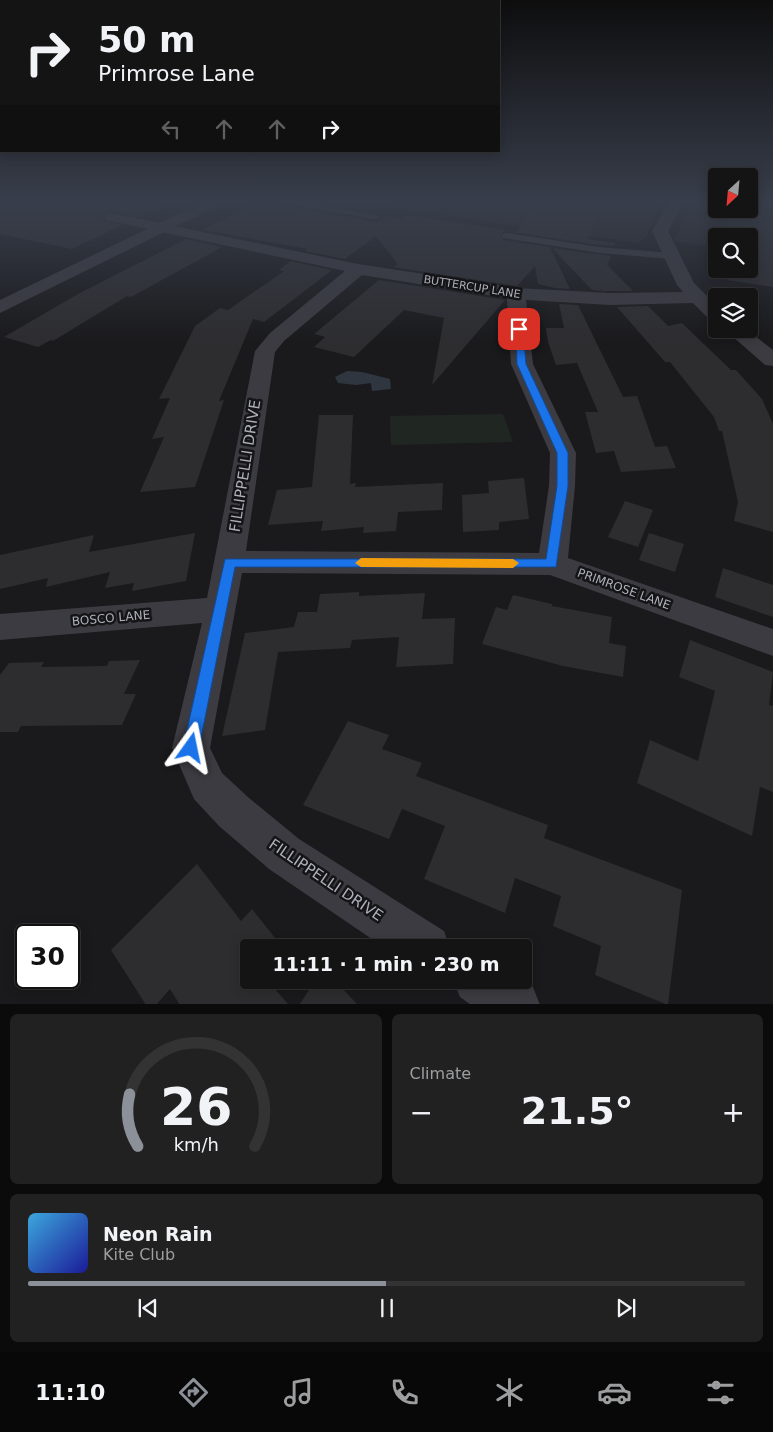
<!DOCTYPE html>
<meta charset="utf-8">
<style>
body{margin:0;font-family:"DejaVu Sans",sans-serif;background:#212122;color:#f1f3f6;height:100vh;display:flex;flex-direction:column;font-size:19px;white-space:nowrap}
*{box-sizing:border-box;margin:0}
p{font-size:16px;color:#9d9ea0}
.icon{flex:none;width:28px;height:28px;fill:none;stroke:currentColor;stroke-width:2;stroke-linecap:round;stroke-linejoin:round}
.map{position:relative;height:1004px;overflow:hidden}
.side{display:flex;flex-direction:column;gap:10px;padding:10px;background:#0b0b0c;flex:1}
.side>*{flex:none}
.hud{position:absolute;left:0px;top:0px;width:500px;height:152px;box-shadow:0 2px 12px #0003,0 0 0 1px #333334;background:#141415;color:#f1f3f6;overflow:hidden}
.needle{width:32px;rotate:206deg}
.fabs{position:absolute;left:708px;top:168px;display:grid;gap:10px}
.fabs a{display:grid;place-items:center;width:50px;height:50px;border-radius:5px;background:#141415;box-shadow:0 2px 12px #0003,0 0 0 1px #333334;font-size:25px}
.speed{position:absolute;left:15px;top:924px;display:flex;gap:10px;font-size:25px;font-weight:700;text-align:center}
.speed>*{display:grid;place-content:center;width:65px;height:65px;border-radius:50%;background:#141415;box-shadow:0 2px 12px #0003,0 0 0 1px #333334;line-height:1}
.speed .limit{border:2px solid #111;border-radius:8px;background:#fff;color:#111}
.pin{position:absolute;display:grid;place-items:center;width:42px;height:42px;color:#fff;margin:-21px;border-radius:10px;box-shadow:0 2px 8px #0006}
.me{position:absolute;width:55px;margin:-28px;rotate:12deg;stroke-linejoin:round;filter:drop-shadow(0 0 4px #0008)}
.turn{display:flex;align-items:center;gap:18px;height:105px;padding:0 15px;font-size:22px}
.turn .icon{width:65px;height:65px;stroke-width:2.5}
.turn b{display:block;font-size:35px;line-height:42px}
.lanes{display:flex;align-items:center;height:48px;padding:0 15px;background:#0003;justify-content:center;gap:25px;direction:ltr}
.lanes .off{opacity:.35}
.big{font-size:38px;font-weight:600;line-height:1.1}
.side .card{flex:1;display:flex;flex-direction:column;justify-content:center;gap:8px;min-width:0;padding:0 18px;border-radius:8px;background:#212122}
.side .dial{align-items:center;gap:0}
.dial svg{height:130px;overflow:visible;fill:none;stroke:#333334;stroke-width:7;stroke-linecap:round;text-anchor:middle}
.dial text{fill:#f1f3f6;stroke:none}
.song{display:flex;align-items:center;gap:15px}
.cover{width:60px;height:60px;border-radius:8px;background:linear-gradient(135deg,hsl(200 70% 55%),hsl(240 70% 35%))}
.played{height:5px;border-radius:2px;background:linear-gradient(90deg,#8c9099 50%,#333334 50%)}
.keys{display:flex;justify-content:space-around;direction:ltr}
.heat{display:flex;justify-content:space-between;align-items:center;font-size:28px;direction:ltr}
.side .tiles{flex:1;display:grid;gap:10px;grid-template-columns:1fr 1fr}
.card:last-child{grid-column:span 2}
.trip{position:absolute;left:240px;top:939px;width:292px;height:50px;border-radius:5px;background:#141415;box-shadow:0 2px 12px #0003,0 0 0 1px #333334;font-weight:600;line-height:50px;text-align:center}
.tabs{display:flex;height:80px;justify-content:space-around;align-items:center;background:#080808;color:#9d9ea0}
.tabs .icon{width:35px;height:35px}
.tabs .current{color:#8c9099}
.tabs b{font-size:22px;color:#f1f3f6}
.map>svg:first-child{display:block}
.built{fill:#262629}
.green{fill:#202722}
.water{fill:#303640}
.building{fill:#2d2d30}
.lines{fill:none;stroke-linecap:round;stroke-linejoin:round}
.service{fill:#3b3b41;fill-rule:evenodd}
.minor{fill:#3b3b41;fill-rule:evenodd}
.tertiary{fill:#3b3b41;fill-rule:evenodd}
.route{fill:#1a73e8;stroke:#114b97}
.slow{fill:#f59e0b}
.labels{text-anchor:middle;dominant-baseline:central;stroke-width:5;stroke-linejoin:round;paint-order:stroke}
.far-street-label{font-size:11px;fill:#adafbb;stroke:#151517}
.street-label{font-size:12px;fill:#adafbb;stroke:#151517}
.near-street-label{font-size:15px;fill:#adafbb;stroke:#151517}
</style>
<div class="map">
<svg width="773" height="1005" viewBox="0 0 773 1005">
<rect width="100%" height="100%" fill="#1a1a1c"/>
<g class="built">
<polygon points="346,201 662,201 646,237 638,243"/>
<polygon points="693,201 716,201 716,209 749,209 749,201 773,201 773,256 749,252 749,236 716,236 716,247 674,241"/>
</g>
<polygon class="green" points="503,414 513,442 391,445 390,416"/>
<polygon class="water" points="347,371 362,372 390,379 391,389 372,391 371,383 356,385 338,383 335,377"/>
<g class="building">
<polygon points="17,201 174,201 140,217 111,211 106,212 102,216 104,221 122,225 72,249 0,234 0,207"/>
<polygon points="259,201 273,201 279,205 378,222 386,216 403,219 408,215 516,232 527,217 527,212 532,211 539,201 562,201 605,206 587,239 616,243 614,246 599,245 506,231 501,233 503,240 550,247 570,289 555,288 538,284 535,266 517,286 393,267 398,264 376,236 345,259 305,251 308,249 203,230"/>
<polygon points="749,201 773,201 773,287 727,280 729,269 749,269 749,236 722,236 732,209 749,209"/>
<polygon points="186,239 222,247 131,297 127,296 53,341 51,340 38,347 4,337 78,294"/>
<polygon points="552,248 611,256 607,265 633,291 602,291 600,288 601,291 592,290"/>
<polygon points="291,261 332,270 264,322 253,319 219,401 224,400 195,487 140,492 164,437 152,439 170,398 159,399 195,326 220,308 228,310 284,271 279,270"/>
<polygon points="379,280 505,300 432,385 444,318 404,310 354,357 314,347 325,337 314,334"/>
<polygon points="559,304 578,305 623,397 637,396 655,447 667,446 676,468 621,472 614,451 596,453 585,412 598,412 577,363 556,365 548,342 546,328 564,328"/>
<polygon points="648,306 668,326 682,323 731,370 736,370 762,399 773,424 773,532 734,521 738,502 722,431 719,431 714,417 670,362 665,362 617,307"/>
<polygon points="319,415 353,415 350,484 356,483 355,487 443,483 442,510 398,512 396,531 363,533 364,527 321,531 323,521 268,525 277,490 312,487"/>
<polygon points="524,478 529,519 499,522 499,530 463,532 462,495 489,493 488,481"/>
<polygon points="625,501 653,510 638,547 608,537"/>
<polygon points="195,533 186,581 132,591 134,583 105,588 110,572 46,587 48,578 0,589 0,555 94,535 89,552"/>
<polygon points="649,533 684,544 675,572 639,560"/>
<polygon points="723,568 773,585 773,617 715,597"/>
<polygon points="359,592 359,596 425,593 422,619 455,618 453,664 396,667 399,637 352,640 350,648 278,652 265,730 222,736 245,633 294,627 298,612 317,612 320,594"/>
<polygon points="513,595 552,604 552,606 612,617 609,643 626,646 623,677 563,666 482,644 496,607 507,610"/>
<polygon points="690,640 773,672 769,705 773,706 773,792 760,787 752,836 637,783 650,740 698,761 715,691 679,677"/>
<polygon points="140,660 124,694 136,694 122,725 21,726 18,732 0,732 0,675 9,663 44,662 41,667 107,666 109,661"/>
<polygon points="348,721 389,735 382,749 422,763 416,776 548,825 544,838 682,890 668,1005 595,975 601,946 553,926 561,896 515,878 505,913 424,879 445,826 402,809 389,839 303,805"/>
<polygon points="197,864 241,921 252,909 279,943 275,948 249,948 249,980 267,980 289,1005 180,1005 170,989 156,1005 146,1005 111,950"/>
<polygon points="316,980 334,980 358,1005 299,1005"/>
</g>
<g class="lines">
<g class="service">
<polygon points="275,201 293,201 375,215 379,217 375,219 279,203"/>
<polygon points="506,233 599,247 672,253 677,256 672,259 599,253 503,238 503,234"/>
</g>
<g class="minor">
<path d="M670 201H684L668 231 694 283 716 305V321L709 319 693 303 610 305 526 300 533 364 576 453 575 486 568 558 773 629V656L550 575 242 573 210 748 222 773 249 798 299 839 444 931 450 948H385L269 869 219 826 194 799 172 748 202 623 0 640V614L207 598 255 351 270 333 345 271 111 221 106 220 104 217 106 214 111 213 358 264 516 288 610 293 683 292 677 285 652 231ZM362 275 507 298 511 364 550 453 549 486 539 553 246 551 275 352 284 341Z"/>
<polygon points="724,329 746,329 773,350 773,366 765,365"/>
<polygon points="453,980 521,980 533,987 540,1005 471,1005 460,997"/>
</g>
<polygon class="tertiary" points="205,201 223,201 221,204 0,313 0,300"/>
</g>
<linearGradient id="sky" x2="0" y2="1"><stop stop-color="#0e0e0f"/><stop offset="0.59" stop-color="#383e4b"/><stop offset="1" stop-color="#383e4b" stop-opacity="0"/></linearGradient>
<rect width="773" height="342" fill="url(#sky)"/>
<polygon class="route" points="516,327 523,329 526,364 568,453 568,486 556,567 235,567 199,748 197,753 191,755 186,753 183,748 225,559 546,559 557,486 557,453 517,364"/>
<polygon class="slow" points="361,558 513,559 519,563 513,568 361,567 355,563"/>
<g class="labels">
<g class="far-street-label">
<text transform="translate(472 287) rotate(9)">BUTTERCUP LANE</text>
</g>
<g class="street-label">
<text transform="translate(624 589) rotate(20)">PRIMROSE LANE</text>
<text transform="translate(111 618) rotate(-5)">BOSCO LANE</text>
</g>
<g class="near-street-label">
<text transform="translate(245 466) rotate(-81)">FILLIPPELLI DRIVE</text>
<text transform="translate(326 880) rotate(34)">FILLIPPELLI DRIVE</text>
</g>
</g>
</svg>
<div class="fabs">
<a><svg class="needle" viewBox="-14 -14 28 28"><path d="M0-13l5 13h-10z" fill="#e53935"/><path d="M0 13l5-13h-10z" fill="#9d9ea0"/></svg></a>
<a><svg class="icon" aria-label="search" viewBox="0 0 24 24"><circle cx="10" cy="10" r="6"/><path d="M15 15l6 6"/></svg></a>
<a><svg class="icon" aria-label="layers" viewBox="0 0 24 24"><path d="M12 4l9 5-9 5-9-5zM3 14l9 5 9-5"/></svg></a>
</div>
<div class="speed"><div class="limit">30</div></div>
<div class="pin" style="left:519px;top:329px;background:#d93025"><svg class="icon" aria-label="arrive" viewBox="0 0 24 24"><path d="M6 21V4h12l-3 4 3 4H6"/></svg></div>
<svg class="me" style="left:191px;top:748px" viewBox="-20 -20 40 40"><path d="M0-17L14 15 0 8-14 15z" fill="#1a73e8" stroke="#fff" stroke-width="4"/></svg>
<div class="trip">11:11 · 1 min · 230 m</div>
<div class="hud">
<div class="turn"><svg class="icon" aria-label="right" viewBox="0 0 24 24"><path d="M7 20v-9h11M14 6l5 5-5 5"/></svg><div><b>50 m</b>Primrose Lane</div></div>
<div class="lanes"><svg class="icon off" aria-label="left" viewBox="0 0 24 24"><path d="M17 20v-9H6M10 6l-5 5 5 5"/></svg><svg class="icon off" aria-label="ahead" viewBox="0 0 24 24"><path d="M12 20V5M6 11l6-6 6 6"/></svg><svg class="icon off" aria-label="ahead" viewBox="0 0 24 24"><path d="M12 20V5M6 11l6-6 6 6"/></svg><svg class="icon" aria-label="right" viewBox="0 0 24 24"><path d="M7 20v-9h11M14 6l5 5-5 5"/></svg></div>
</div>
</div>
<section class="side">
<div class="tiles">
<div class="card dial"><svg viewBox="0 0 100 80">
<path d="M14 69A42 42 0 1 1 86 69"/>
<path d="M14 69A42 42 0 0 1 9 37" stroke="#8c9099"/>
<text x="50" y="56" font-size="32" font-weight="700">26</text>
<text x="50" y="72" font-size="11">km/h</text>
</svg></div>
<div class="card"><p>Climate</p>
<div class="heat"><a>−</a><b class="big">21.5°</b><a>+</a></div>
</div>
<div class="card">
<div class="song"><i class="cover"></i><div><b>Neon Rain</b><p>Kite Club</p></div></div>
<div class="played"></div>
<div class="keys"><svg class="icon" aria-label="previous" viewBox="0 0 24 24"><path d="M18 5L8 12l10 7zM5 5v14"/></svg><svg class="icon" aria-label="pause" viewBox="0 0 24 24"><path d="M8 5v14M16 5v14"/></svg><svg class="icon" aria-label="next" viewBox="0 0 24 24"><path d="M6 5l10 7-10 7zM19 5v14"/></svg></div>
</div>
</div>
</section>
<nav class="tabs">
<b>11:10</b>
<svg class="icon current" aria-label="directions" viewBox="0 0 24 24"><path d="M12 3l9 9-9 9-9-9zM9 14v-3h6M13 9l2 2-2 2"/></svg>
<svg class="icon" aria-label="music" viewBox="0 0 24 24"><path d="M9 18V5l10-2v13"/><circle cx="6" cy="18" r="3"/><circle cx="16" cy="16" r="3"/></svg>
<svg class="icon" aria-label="phone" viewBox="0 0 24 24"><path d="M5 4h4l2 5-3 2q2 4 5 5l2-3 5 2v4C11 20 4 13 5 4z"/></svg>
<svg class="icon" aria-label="climate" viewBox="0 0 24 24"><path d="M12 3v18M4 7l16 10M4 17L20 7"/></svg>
<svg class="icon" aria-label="car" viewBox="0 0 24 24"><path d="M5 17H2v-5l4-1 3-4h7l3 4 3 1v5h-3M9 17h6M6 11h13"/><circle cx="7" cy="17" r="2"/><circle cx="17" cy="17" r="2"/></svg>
<svg class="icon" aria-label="filters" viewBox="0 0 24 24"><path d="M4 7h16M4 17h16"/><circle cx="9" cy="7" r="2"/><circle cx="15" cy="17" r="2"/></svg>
</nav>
